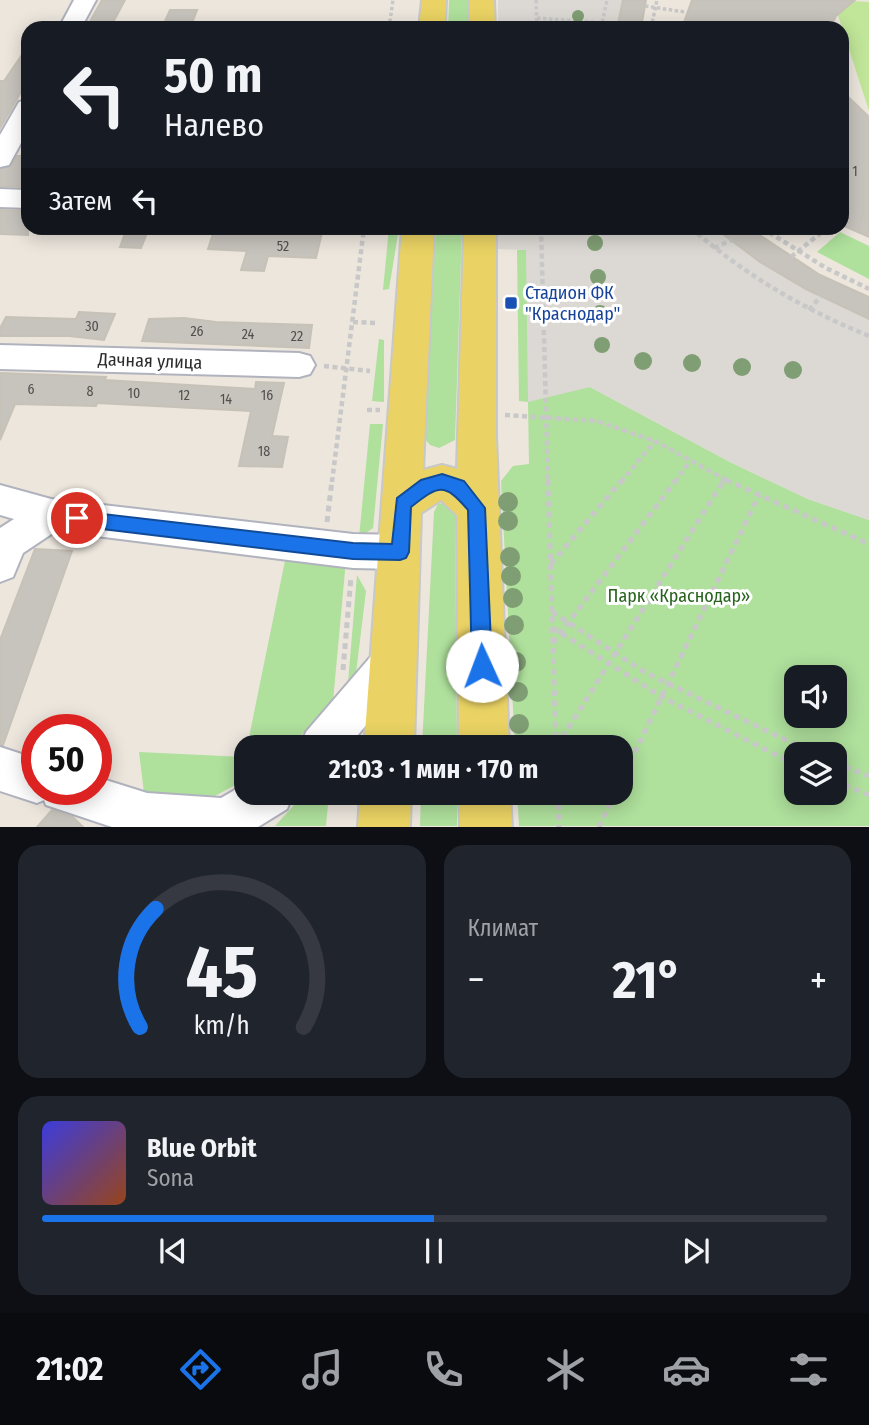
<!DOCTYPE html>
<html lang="ru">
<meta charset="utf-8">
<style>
body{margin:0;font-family:"Fira Sans Condensed",sans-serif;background:#20242c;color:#f1f3f6;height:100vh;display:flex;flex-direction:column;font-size:26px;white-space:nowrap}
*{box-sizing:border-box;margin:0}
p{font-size:23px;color:#9ea1a6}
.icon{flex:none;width:38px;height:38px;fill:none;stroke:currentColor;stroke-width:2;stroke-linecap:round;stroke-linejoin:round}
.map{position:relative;height:827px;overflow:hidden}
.sheet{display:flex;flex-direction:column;gap:18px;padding:18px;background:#0d0f14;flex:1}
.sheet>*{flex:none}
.top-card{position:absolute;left:21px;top:21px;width:828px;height:214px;border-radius:21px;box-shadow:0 4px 18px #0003;background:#171b24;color:#f1f3f6;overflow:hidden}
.controls{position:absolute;left:784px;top:665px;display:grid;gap:14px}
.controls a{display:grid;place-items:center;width:63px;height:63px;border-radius:14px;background:#171b24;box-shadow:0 4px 18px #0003;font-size:35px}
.speed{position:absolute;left:21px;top:714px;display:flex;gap:14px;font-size:35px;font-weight:700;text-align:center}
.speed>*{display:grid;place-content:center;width:91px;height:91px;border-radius:50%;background:#171b24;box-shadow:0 4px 18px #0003;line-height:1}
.speed .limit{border:10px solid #d22;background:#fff;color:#111}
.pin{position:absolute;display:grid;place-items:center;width:60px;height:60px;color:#fff;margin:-30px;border:4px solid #fff;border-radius:50%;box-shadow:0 2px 7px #0007}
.me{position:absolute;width:77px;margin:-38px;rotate:358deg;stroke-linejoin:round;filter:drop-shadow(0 0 5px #0008)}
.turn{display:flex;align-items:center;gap:24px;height:147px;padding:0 28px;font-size:32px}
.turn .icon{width:91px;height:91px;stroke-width:2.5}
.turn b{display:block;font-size:49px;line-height:60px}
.then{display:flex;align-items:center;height:66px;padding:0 28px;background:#0003;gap:14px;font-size:26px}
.big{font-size:52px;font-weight:700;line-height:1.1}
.sheet .widget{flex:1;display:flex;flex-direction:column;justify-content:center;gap:10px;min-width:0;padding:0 24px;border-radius:21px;background:#20242c}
.sheet .dial{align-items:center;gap:0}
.dial svg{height:182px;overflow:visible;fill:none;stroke:#363941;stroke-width:7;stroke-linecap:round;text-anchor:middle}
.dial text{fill:#f1f3f6;stroke:none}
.song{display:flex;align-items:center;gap:21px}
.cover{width:84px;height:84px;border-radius:10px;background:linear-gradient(135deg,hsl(240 70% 55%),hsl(20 70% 35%))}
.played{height:7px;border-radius:4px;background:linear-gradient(90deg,#1a73e8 50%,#363941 50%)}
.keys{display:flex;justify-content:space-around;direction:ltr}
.heat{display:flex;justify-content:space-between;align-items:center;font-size:38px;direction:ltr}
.sheet .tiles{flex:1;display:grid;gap:18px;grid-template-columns:1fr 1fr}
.widget:last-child{grid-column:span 2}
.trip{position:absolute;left:234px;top:735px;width:399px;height:70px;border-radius:21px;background:#171b24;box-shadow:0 4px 18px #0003;font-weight:700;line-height:70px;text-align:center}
.dock{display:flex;height:112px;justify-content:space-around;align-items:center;background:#090b0e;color:#9ea1a6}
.dock .icon{width:49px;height:49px}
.dock .on{color:#1a73e8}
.dock b{font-size:32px;color:#f1f3f6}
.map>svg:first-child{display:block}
.green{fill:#afe09c;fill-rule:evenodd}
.pitch{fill:#c1e699}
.plaza{fill:#dcd9d4}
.building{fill:#c7c3bd;stroke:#c7c2b7;stroke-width:2}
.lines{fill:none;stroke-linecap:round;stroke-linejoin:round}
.minor-casing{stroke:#b0b3bd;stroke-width:4}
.major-casing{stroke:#c8c8c8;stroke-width:4}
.path-far2{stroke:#c8c8c8;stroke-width:3.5;stroke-dasharray:3.5 2.5;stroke-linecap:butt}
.path-far1{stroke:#c8c8c8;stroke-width:4.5;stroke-dasharray:5 3.5;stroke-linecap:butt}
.path{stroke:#c8c8c8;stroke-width:5;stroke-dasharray:6 4.5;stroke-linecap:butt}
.minor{fill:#fff;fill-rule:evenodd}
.major{fill:#ead364;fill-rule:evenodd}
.tree{fill:#809e74}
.route{fill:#1a73e8;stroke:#114b97;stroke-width:2}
.transit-dot{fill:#1a4fb4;stroke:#fff;stroke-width:2.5}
.labels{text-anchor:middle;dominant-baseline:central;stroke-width:6;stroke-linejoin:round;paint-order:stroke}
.number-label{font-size:14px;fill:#51504f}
.transit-label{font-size:18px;fill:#164399;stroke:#fff;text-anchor:start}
.street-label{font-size:18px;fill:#2a2a2a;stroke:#fff}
.park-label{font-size:18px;fill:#28641e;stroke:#fff}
</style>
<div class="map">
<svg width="869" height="827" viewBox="0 0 869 827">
<rect width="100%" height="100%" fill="#ece6dd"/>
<g class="green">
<polygon points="449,0 469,0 468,28 448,28"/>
<polygon points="389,228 399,228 389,289 383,290"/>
<polygon points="436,228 462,228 455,440 439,448 430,445 423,437"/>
<polygon points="840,232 869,246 869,279 817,252"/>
<path d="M517 250H526L590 387 730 462 808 499 869 520V826H519L517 793H621V747H515L501 481 513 466 529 464 528 402 519 401ZM796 677H835V716H796ZM796 754H835V793H796Z"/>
<polygon points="379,339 384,340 384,402 372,401"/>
<polygon points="370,424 383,424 373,528 359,538"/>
<polygon points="448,502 455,509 457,747 422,747 434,512 438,504"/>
<polygon points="286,556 346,560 333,701 290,747 247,747"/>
<polygon points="357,575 366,591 356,673 348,683"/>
<polygon points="247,748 247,779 207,800 144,793 139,752 244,757"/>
<polygon points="305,793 329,793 326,826 275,826"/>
<polygon points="421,793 457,793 457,826 420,826"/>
</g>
<polygon class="pitch" points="833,0 869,2 869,111"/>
<g class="plaza">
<polygon points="498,0 623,0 617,28 498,28"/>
<polygon points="498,228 715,228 760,262 869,319 869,520 808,499 730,462 590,387 528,402 526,250 498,249"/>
</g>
<g class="building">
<polygon points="102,0 125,0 110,28 87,27"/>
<polygon points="623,0 646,0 641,28 617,28"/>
<polygon points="692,0 855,0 836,16 830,28 682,28"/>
<polygon points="170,10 197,10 190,28 162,28"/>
<polygon points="28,46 28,80 0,128 0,81 4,81"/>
<polygon points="842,91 869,117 869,237 842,225"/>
<polygon points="17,156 28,156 28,187 0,186 0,169 11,166"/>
<polygon points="0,210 28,211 28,235 0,234"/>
<polygon points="127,228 149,228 141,248 120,247"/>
<polygon points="215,228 323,228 316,258 268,256 264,271 241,270 247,251 208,249"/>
<polygon points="715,228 749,228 820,275 869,297 869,319 806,289 760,262"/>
<polygon points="79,312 115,314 104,340 69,336 0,336 0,328 6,317 76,319"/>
<polygon points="184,318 216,322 312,325 309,348 142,341 149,319"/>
<polygon points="0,373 106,377 105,380 255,389 256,382 284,383 272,436 288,437 282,467 239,466 251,411 97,403 96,406 15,404 0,440"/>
<polygon points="35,549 72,551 3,745 0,745 0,640"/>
<polygon points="52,810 73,817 83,827 37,827"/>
</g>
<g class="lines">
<g class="minor-casing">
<g id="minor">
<polygon points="74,0 96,0 81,28 59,28"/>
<polygon points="28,100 28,130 9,165 0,167 0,135 19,102"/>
<polygon points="0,189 28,190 28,208 0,207"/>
<polygon points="0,345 299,353 310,356 315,365 310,374 299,377 0,369"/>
<polygon points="0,485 51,499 353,534 400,535 413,540 419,552 413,564 400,569 353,568 56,531 23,553 13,577 0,582 0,528 14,519 0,515"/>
<polygon points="393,641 407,647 413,661 407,675 348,747 300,747 306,732 379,647"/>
<polygon points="0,747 37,759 37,789 96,789 96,777 147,793 221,798 247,783 247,793 293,793 287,809 258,827 112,827 46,805 44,800 37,803 0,791"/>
</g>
</g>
<g class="major-casing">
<g id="major">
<polygon points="422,0 446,0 445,28 419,28"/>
<polygon points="470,0 494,0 495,28 469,28"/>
<polygon points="402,228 434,228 423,470 442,465 457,469 464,228 496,228 496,436 509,747 459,747 457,515 441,500 421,513 414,747 364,747"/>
<polygon points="360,793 411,793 410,827 358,827"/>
<polygon points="459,793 510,793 512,827 460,827"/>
</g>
</g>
<g class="path-far2">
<polyline points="536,0 537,28"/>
<polyline points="645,6 685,12"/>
<polyline points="537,18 617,24"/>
<polyline points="389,28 393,0"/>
<polyline points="601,28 607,0"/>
<polyline points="651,28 657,0"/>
</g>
<g class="path-far1">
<polyline points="541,228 548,482"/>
<path d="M691 228C745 275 803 309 869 336"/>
<polyline points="762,228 826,268 869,289"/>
<polyline points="714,248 732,240"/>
<polyline points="791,257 827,228"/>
<polyline points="809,310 821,296"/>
<polyline points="353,322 376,323"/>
<polyline points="324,366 370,371"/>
<polyline points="367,410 380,410"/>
<polyline points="505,415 597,421 655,441 730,482"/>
<polyline points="332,482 364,228"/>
<polyline points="621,482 655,441"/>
<polyline points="675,482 690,461"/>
<polyline points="722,482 724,479"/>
</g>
<g class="path">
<polyline points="548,480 556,747"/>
<polyline points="726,480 869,544"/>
<polyline points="327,522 332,480"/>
<polyline points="551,564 622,480"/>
<polyline points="552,612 646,673 815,754"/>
<polyline points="553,628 662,697 796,765"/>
<polyline points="553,643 676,480"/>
<polyline points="343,670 351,577"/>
<polyline points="557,746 724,480"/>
<polyline points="835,763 869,776"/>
<polyline points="621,781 759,495"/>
<polyline points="835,781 869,795"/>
<polyline points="558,793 559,827"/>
<polyline points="599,827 615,793"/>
</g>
<use href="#minor" class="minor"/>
<use href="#major" class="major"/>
</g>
<g class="tree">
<circle cx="578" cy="16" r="6"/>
<circle cx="595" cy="243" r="8"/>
<circle cx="598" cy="277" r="8"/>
<circle cx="600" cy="313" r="8"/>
<circle cx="602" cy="345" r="8"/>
<circle cx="643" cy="361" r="9"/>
<circle cx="692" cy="363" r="9"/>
<circle cx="742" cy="367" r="9"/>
<circle cx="793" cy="370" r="9"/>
<circle cx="508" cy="502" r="10"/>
<circle cx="508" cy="521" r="10"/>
<circle cx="510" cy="557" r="10"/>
<circle cx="511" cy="576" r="10"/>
<circle cx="513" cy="598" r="10"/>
<circle cx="514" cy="625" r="10"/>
<circle cx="516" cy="662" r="10"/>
<circle cx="518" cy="692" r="10"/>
<circle cx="519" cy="724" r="10"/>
</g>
<path class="route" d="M442 474 464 481 485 508 492 666 489 673 482 676 475 673 472 666 468 510C444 482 439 485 411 507L409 552 406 558 400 560 353 559 77 526 68 518 77 511 353 543 392 544 397 498 421 480Z"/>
<rect class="transit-dot" x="504" y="296" width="14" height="14" rx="3.5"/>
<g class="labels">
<g class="number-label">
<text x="855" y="171">1</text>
<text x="283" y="246">52</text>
<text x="92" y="326">30</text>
<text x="197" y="331">26</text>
<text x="248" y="334">24</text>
<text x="297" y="336">22</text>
<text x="31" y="389">6</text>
<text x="90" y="391">8</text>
<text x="134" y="393">10</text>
<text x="184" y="395">12</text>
<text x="267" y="395">16</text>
<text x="226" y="399">14</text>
<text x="264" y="451">18</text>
</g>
<g class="transit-label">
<text x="525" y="293">Стадион ФК<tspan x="525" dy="21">"Краснодар"</tspan></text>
</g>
<g class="street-label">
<text transform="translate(150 361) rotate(2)">Дачная улица</text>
</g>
<g class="park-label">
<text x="679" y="596">Парк «Краснодар»</text>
</g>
</g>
</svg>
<div class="controls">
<a><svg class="icon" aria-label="sound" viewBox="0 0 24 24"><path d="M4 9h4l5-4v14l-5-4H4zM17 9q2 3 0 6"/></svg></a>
<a><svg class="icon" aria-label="layers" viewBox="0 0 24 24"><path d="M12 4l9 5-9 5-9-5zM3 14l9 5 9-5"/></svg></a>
</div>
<div class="speed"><div class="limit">50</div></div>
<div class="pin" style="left:77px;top:518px;background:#d93025"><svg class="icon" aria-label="arrive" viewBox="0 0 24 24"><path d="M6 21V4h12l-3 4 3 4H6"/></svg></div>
<svg class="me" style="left:482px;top:666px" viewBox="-20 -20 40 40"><circle r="19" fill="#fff"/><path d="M0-13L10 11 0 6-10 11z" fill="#1a73e8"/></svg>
<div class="trip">21:03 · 1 мин · 170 m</div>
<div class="top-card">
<div class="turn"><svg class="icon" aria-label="left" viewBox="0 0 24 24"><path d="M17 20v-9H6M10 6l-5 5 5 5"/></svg><div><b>50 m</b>Налево</div></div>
<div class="then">Затем<svg class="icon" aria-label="left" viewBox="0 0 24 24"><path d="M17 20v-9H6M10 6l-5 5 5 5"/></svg></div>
</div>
</div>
<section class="sheet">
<div class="tiles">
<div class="widget dial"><svg viewBox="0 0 100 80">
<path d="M14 69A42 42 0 1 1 86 69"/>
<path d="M14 69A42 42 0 0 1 21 17" stroke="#1a73e8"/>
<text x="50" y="56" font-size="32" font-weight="700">45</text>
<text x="50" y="72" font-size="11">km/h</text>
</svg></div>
<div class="widget"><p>Климат</p>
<div class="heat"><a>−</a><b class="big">21°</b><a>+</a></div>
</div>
<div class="widget">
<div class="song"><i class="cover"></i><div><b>Blue Orbit</b><p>Sona</p></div></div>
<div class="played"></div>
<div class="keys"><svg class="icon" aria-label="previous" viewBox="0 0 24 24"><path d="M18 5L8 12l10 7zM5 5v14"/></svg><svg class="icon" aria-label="pause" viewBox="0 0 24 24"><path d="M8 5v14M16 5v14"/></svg><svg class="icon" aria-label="next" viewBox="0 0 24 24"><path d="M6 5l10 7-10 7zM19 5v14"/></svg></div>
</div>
</div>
</section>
<nav class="dock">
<b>21:02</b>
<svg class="icon on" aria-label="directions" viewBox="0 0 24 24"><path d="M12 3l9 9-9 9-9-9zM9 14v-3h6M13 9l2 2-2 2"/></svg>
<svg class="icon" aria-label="music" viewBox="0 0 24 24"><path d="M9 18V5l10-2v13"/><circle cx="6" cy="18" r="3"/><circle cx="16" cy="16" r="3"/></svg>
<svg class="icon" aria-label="phone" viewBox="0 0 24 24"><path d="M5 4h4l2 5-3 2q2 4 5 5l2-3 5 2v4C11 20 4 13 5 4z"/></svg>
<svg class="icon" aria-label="climate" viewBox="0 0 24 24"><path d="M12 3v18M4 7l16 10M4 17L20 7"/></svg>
<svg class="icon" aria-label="car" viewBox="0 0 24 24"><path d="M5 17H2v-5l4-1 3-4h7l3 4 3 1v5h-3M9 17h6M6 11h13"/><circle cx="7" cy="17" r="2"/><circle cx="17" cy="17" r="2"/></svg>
<svg class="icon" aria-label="filters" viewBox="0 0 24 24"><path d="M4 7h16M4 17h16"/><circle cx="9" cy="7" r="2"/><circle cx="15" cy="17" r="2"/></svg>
</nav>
